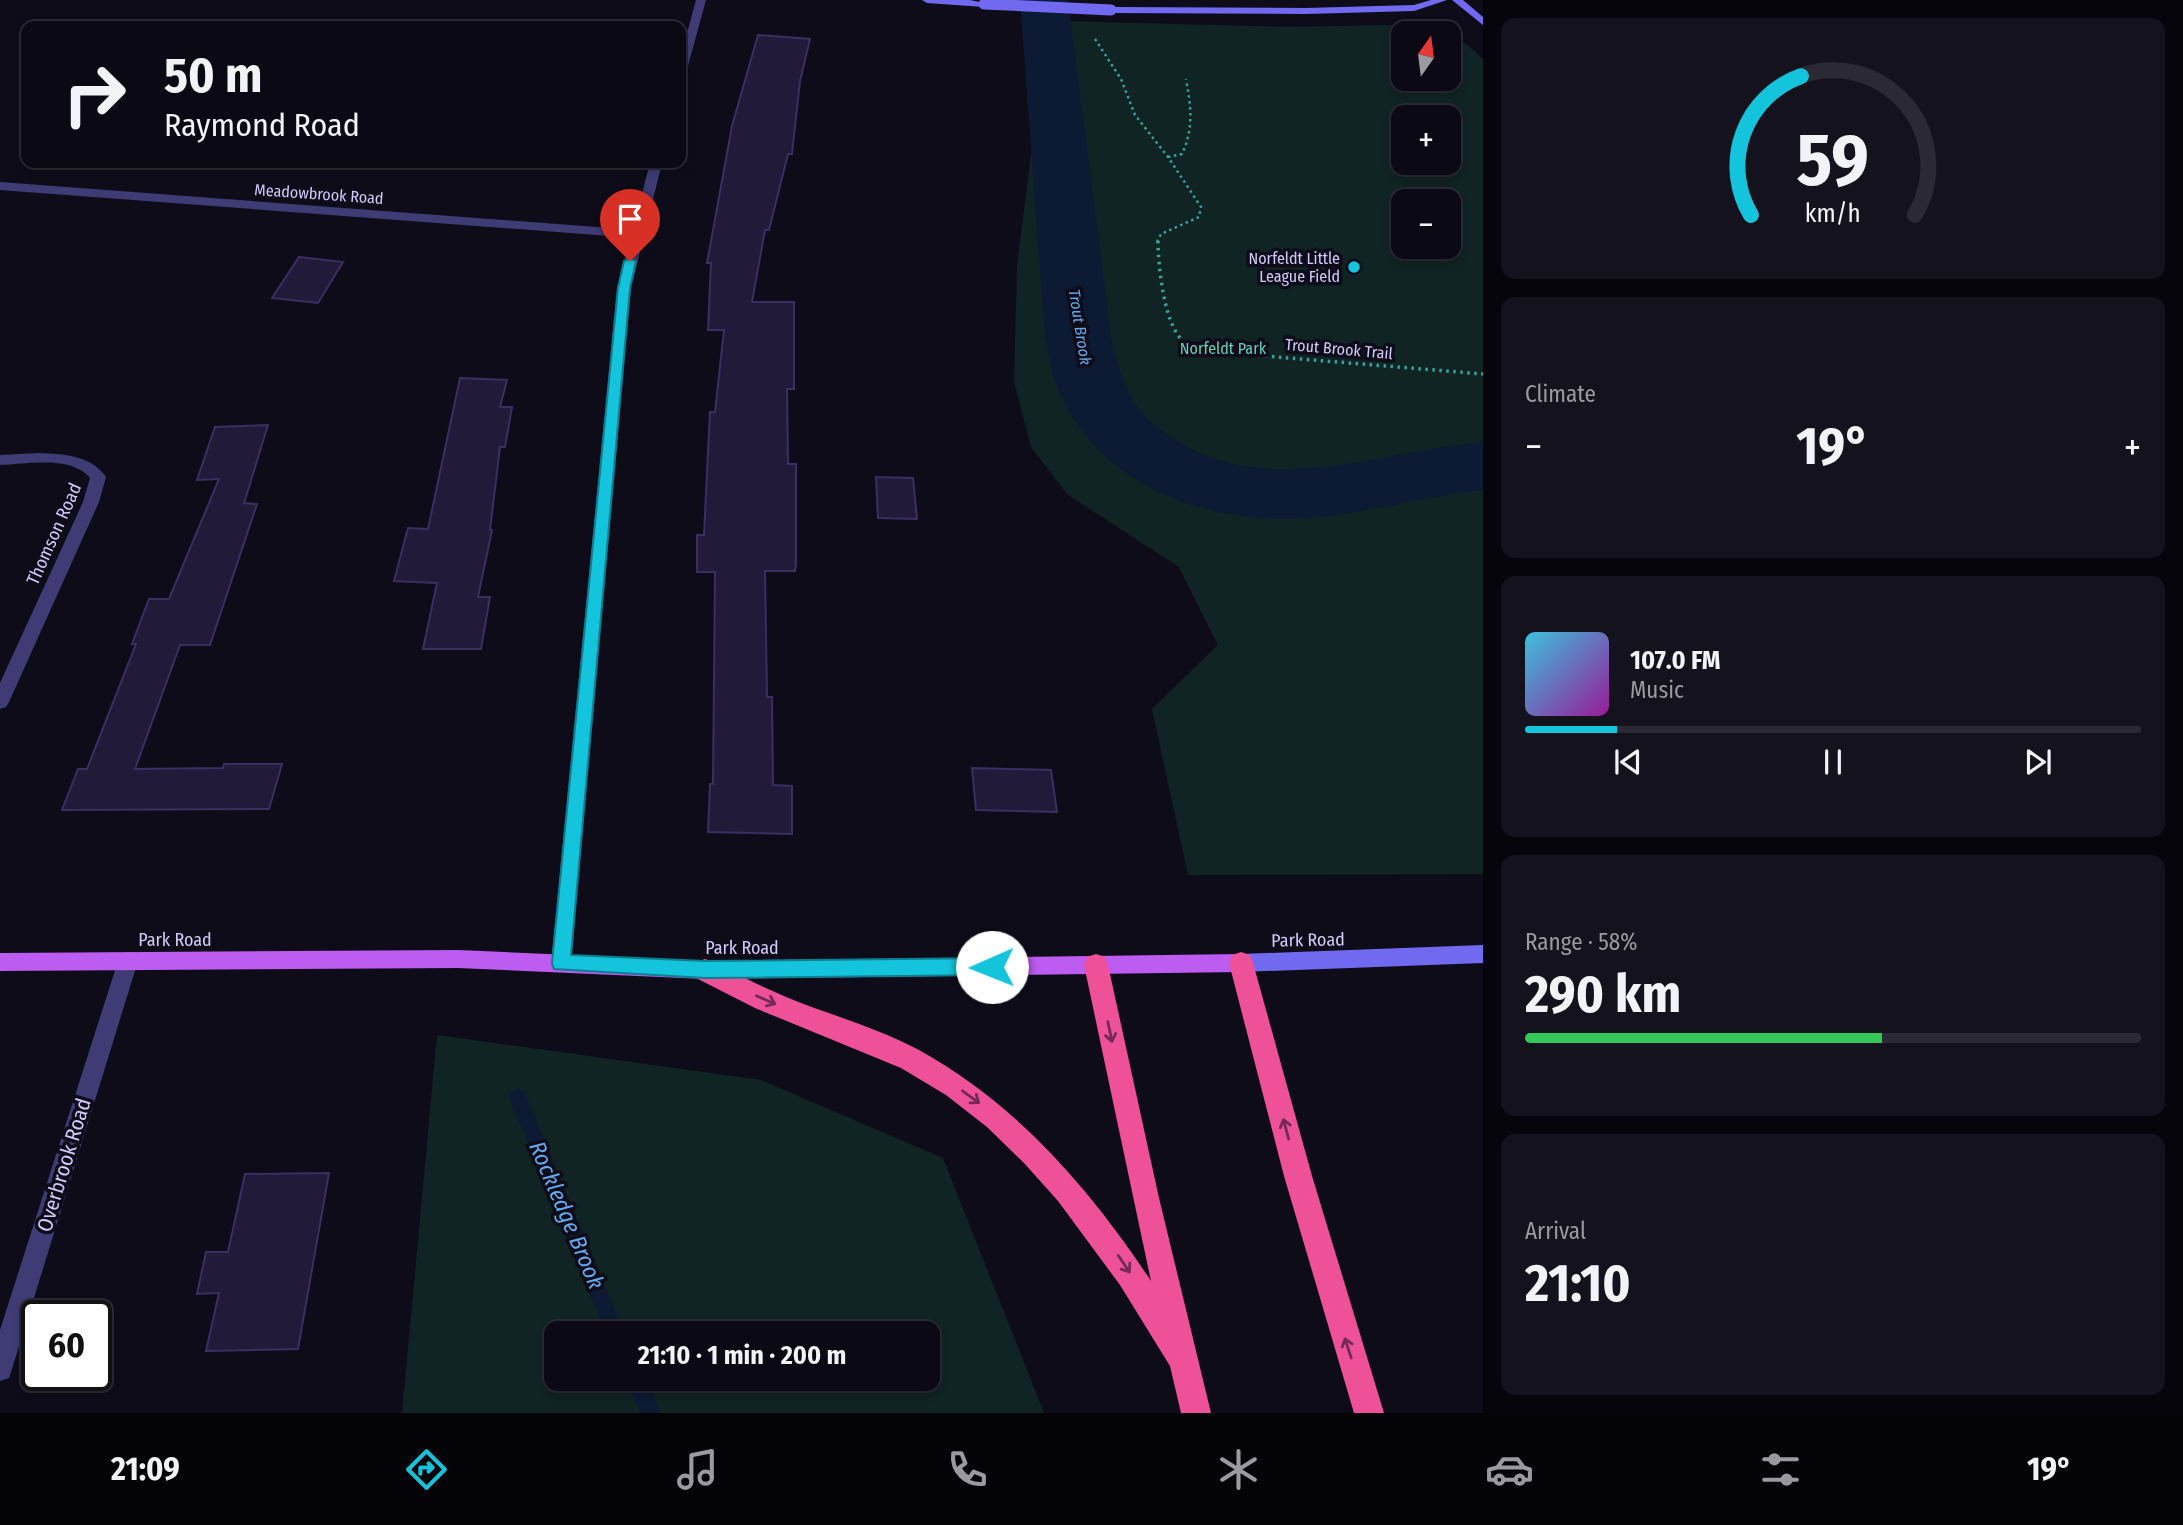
<!DOCTYPE html>
<meta charset="utf-8">
<style>
body{margin:0;font-family:"Fira Sans Condensed",sans-serif;background:#14121d;color:#f1f3f6;height:100vh;display:flex;flex-direction:column;font-size:26px;white-space:nowrap}
*{box-sizing:border-box;margin:0}
p{font-size:23px;color:#9a9aa0}
.icon{flex:none;width:38px;height:38px;fill:none;stroke:currentColor;stroke-width:2;stroke-linecap:round;stroke-linejoin:round}
.map{position:relative;flex:1;overflow:hidden}
.side{display:flex;flex-direction:column;gap:18px;padding:18px;background:#06050b;width:700px}
.side>*{flex:none}
.banner{position:absolute;left:21px;top:21px;width:665px;height:147px;border-radius:14px;box-shadow:0 4px 10px #0003,0 0 0 2px #2b2a34;background:#0b0914;color:#f1f3f6;overflow:hidden}
.needle{width:46px;rotate:14deg}
.buttons{position:absolute;left:1391px;top:21px;display:grid;gap:14px}
.buttons a{display:grid;place-items:center;width:70px;height:70px;border-radius:14px;background:#0b0914;box-shadow:0 4px 10px #0003,0 0 0 2px #2b2a34;font-size:35px}
.speed{position:absolute;left:21px;top:1300px;display:flex;gap:14px;font-size:35px;font-weight:700;text-align:center}
.speed>*{display:grid;place-content:center;width:91px;height:91px;border-radius:50%;background:#0b0914;box-shadow:0 4px 10px #0003,0 0 0 2px #2b2a34;line-height:1}
.speed .limit{border:4px solid #111;border-radius:10px;background:#fff;color:#111}
.pin{position:absolute;display:grid;place-items:center;width:60px;height:60px;color:#fff;margin:-72px -30px;border-radius:50% 50% 50% 0;rotate:-45deg;box-shadow:0 0 7px #0007}
.pin .icon{rotate:45deg}
.me{position:absolute;width:77px;margin:-38px;rotate:269deg;stroke-linejoin:round;filter:drop-shadow(0 0 5px #0008)}
.turn{display:flex;align-items:center;gap:24px;height:147px;padding:0 28px;font-size:32px}
.turn .icon{width:91px;height:91px;stroke-width:2.5}
.turn b{display:block;font-size:49px;line-height:60px}
.big{font-size:52px;font-weight:700;line-height:1.1}
.side .tile{flex:1;display:flex;flex-direction:column;justify-content:center;gap:10px;min-width:0;padding:0 24px;border-radius:14px;background:#14121d}
.side .dial{align-items:center;gap:0}
.dial svg{height:182px;overflow:visible;fill:none;stroke:#2b2a34;stroke-width:7;stroke-linecap:round;text-anchor:middle}
.dial text{fill:#f1f3f6;stroke:none}
.song{display:flex;align-items:center;gap:21px}
.cover{width:84px;height:84px;border-radius:10px;background:linear-gradient(135deg,hsl(190 70% 55%),hsl(300 70% 35%))}
.played{height:7px;border-radius:4px;background:linear-gradient(90deg,#14c4dc 15%,#2b2a34 15%)}
.keys{display:flex;justify-content:space-around;direction:ltr}
.heat{display:flex;justify-content:space-between;align-items:center;font-size:38px;direction:ltr}
.charge{height:10px;border-radius:5px;background:linear-gradient(90deg,#34c759 58%,#2b2a34 0)}
.trip{position:absolute;left:544px;top:1321px;width:396px;height:70px;border-radius:14px;background:#0b0914;box-shadow:0 4px 10px #0003,0 0 0 2px #2b2a34;font-weight:700;line-height:70px;text-align:center}
.menu{display:flex;height:112px;justify-content:space-around;align-items:center;background:#040408;color:#9a9aa0}
.menu .icon{width:49px;height:49px}
.menu .on{color:#14c4dc}
.menu b{font-size:32px;color:#f1f3f6}
main{display:flex;flex:1;min-height:0}
.map>svg:first-child{display:block}
.green{fill:#102423;fill-rule:evenodd}
.lines{fill:none;stroke-linecap:round;stroke-linejoin:round}
.stream{fill:#0c1a34;fill-rule:evenodd}
.river{fill:#0c1a34;fill-rule:evenodd}
.building{fill:#211a39;stroke:#3a2e63;stroke-width:2}
.path-far1{stroke:#37a29e;stroke-width:2.5;stroke-dasharray:2.5 3.5;stroke-linecap:butt}
.path{stroke:#37a29e;stroke-width:3.5;stroke-dasharray:2.5 4.5;stroke-linecap:butt}
.minor{fill:#3f3c75;fill-rule:evenodd}
.tertiary{fill:#3f3c75;fill-rule:evenodd}
.secondary{fill:#716af1;fill-rule:evenodd}
.primary{fill:#bc5cf0;fill-rule:evenodd}
.motorway{fill:#ef5199;fill-rule:evenodd}
.secondary-bridge{stroke:#716af1;stroke-width:11}
.oneway{stroke:#742b53}
.route{fill:#14c4dc;stroke:#0d7f8f;stroke-width:2}
.poi-dot{fill:#14c4dc;stroke:#0f0c1a;stroke-width:2.5}
.labels{text-anchor:middle;dominant-baseline:central;stroke-width:7;stroke-linejoin:round;paint-order:stroke}
.far-street-label{font-size:16px;fill:#d1cbfa;stroke:#0f0c1a}
.far-poi-label{font-size:16px;fill:#d1cbfa;stroke:#0f0c1a;text-anchor:end}
.far-water-label{font-size:16px;font-style:italic;fill:#62abf0;stroke:#0f0c1a}
.far-park-label{font-size:16px;fill:#5fd2b8;stroke:#0f0c1a}
.street-label{font-size:18px;fill:#d1cbfa;stroke:#0f0c1a}
.near-street-label{font-size:21px;fill:#d1cbfa;stroke:#0f0c1a}
.near-water-label{font-size:23px;font-style:italic;fill:#62abf0;stroke:#0f0c1a}
</style>
<main>
<div class="map">
<svg width="1483" height="1413" viewBox="0 0 1483 1413">
<rect width="100%" height="100%" fill="#0f0c1a"/>
<g class="green">
<path d="M1022 20 1287 27 1439 24 1452 31 1483 59V874L1188 875 1152 709 1218 645 1179 567 1068 495 1031 447 1014 382 1017 265 1035 123ZM1404 33H1449V79H1404ZM1449 117V163H1404V117ZM1404 201H1449V247H1404Z"/>
<path d="M437 1035 761 1080 943 1158 1044 1413H402ZM556 1334H928V1379H556Z"/>
</g>
<g class="lines">
<g class="stream">
<polygon points="518,1089 524,1091 625,1334 606,1334 509,1097 512,1091"/>
<polygon points="626,1379 646,1379 660,1413 640,1413"/>
</g>
<path class="river" d="M1020 0H1068L1111 337C1116 359 1121 382 1134 402 1142 415 1155 426 1168 435 1260 502 1381 451 1483 442V490C1428 496 1375 511 1320 517 1214 528 1098 490 1056 384 1050 369 1049 352 1045 337Z"/>
</g>
<g class="building">
<polygon points="758,35 810,39 800,81 792,154 788,154 769,230 765,230 752,302 794,302 794,389 787,389 788,464 796,464 796,564 795,571 765,571 767,697 772,697 773,785 792,786 792,834 708,832 710,784 713,784 715,572 697,572 697,535 704,535 710,412 715,412 724,330 708,330 711,263 707,263 732,126"/>
<polygon points="299,257 343,262 318,303 272,298"/>
<polygon points="460,378 507,380 500,407 512,407 505,447 500,447 490,530 492,530 478,597 490,597 481,649 423,649 437,583 394,581 408,528 428,529"/>
<polygon points="268,425 244,503 257,504 210,645 180,645 135,769 223,768 224,764 282,764 269,809 62,810 78,769 87,769 136,644 132,644 149,599 169,599 219,479 197,480 215,427"/>
<polygon points="876,477 913,478 917,519 878,518"/>
<polygon points="972,768 1051,770 1057,812 976,810"/>
<polygon points="329,1173 298,1349 206,1351 219,1293 197,1294 206,1252 228,1252 245,1174"/>
</g>
<g class="lines">
<g class="path-far1">
<polyline points="1095,39 1121,79 1135,115 1168,157 1201,207 1199,217 1161,234 1157,242"/>
<path d="M1168 157 1182 154C1194 128 1191 106 1186 79"/>
</g>
<path class="path" d="M1158 241C1158 264 1164 330 1186 343 1198 350 1214 351 1228 353L1483 374"/>
<g class="minor">
<polygon points="0,182 636,230 642,234 636,238 0,190"/>
<path d="M39 453C63 454 91 455 106 477L99 502 9 702 6 707 0 709V683L83 502 90 478C72 455 26 464 0 465V455Z"/>
<polygon points="128,952 135,954 138,961 12,1369 9,1378 0,1381 0,1330 118,961 121,954"/>
</g>
<g class="tertiary">
<polygon points="696,0 706,0 686,73 681,76 681,55"/>
<polygon points="650,163 662,163 631,288 571,963 568,970 561,972 554,970 551,963 617,288"/>
</g>
<g class="secondary">
<polygon points="922,0 970,0 989,4 984,7 927,3"/>
<polygon points="1431,0 1447,0 1414,11 1306,14 1111,13 1106,10 1111,7 1306,8 1414,5"/>
<polygon points="1452,0 1463,0 1483,17 1483,25"/>
<polygon points="1483,945 1483,963 1241,972 1234,970 1231,963 1234,956 1241,954"/>
</g>
<polygon class="primary" points="458,950 705,961 1241,954 1248,956 1251,963 1248,970 1241,972 705,979 458,968 0,971 0,953"/>
<g class="motorway">
<polygon points="1241,952 1250,955 1253,963 1312,1176 1384,1413 1354,1413 1284,1176 1229,963 1232,955"/>
<path d="M1096 954 1105 957 1108 965 1159 1198 1211 1413H1181L1170 1366 1120 1285 1058 1201 1024 1163 987 1127 946 1095 901 1068 755 1008 696 978 693 970 696 962 705 959 714 962C741 976 767 990 796 1001 837 1017 880 1029 919 1050 1017 1104 1090 1189 1151 1281L1084 965 1087 957Z"/>
</g>
<polyline class="secondary-bridge" points="984,4 1111,10"/>
</g>
<defs><path id="oneway-shaft" d="M-6 0H5M1.5-3L5.5 0L1.5 3" fill="none" stroke-width="1.6" stroke-linecap="round" stroke-linejoin="round" transform="scale(1.75)"/></defs>
<g class="oneway">
<use href="#oneway-shaft" transform="translate(766 1000) rotate(24)"/>
<use href="#oneway-shaft" transform="translate(1110 1032) rotate(78)"/>
<use href="#oneway-shaft" transform="translate(971 1097) rotate(36)"/>
<use href="#oneway-shaft" transform="translate(1286 1129) rotate(-105)"/>
<use href="#oneway-shaft" transform="translate(1124 1264) rotate(56)"/>
<use href="#oneway-shaft" transform="translate(1348 1348) rotate(-108)"/>
</g>
<polygon class="route" points="630,258 636,261 630,288 571,955 705,961 992,958 998,961 1001,967 998,973 992,975 705,978 554,969 552,963 618,288 624,261"/>
<circle class="poi-dot" cx="1354" cy="267" r="7"/>
<g class="labels">
<g class="far-street-label">
<text transform="translate(319 194) rotate(4)">Meadowbrook Road</text>
<text transform="translate(1339 349) rotate(5)">Trout Brook Trail</text>
</g>
<g class="far-poi-label">
<text x="1340" y="258">Norfeldt Little<tspan x="1340" dy="18">League Field</tspan></text>
</g>
<g class="far-water-label">
<text transform="translate(1080 327) rotate(81)">Trout Brook</text>
</g>
<g class="far-park-label">
<text x="1223" y="348">Norfeldt Park</text>
</g>
<g class="street-label">
<text transform="translate(54 534) rotate(-66)">Thomson Road</text>
<text x="175" y="940">Park Road</text>
<text transform="translate(1308 940) rotate(-1)">Park Road</text>
<text x="742" y="948">Park Road</text>
</g>
<g class="near-street-label">
<text transform="translate(64 1165) rotate(-73)">Overbrook Road</text>
</g>
<g class="near-water-label">
<text transform="translate(567 1215) rotate(67)">Rockledge Brook</text>
</g>
</g>
</svg>
<div class="buttons">
<a><svg class="needle" viewBox="-14 -14 28 28"><path d="M0-13l5 13h-10z" fill="#e53935"/><path d="M0 13l5-13h-10z" fill="#9a9aa0"/></svg></a>
<a>+</a>
<a>−</a>
</div>
<div class="speed"><div class="limit">60</div></div>
<div class="pin" style="left:630px;top:261px;background:#d93025"><svg class="icon" aria-label="arrive" viewBox="0 0 24 24"><path d="M6 21V4h12l-3 4 3 4H6"/></svg></div>
<svg class="me" style="left:992px;top:967px" viewBox="-20 -20 40 40"><circle r="19" fill="#fff"/><path d="M0-13L10 11 0 6-10 11z" fill="#14c4dc"/></svg>
<div class="trip">21:10 · 1 min · 200 m</div>
<div class="banner">
<div class="turn"><svg class="icon" aria-label="right" viewBox="0 0 24 24"><path d="M7 20v-9h11M14 6l5 5-5 5"/></svg><div><b>50 m</b>Raymond Road</div></div>
</div>
</div>
<section class="side">
<div class="tile dial"><svg viewBox="0 0 100 80">
<path d="M14 69A42 42 0 1 1 86 69"/>
<path d="M14 69A42 42 0 0 1 36 8" stroke="#14c4dc"/>
<text x="50" y="56" font-size="32" font-weight="700">59</text>
<text x="50" y="72" font-size="11">km/h</text>
</svg></div>
<div class="tile"><p>Climate</p>
<div class="heat"><a>−</a><b class="big">19°</b><a>+</a></div>
</div>
<div class="tile">
<div class="song"><i class="cover"></i><div><b>107.0 FM</b><p>Music</p></div></div>
<div class="played"></div>
<div class="keys"><svg class="icon" aria-label="previous" viewBox="0 0 24 24"><path d="M18 5L8 12l10 7zM5 5v14"/></svg><svg class="icon" aria-label="pause" viewBox="0 0 24 24"><path d="M8 5v14M16 5v14"/></svg><svg class="icon" aria-label="next" viewBox="0 0 24 24"><path d="M6 5l10 7-10 7zM19 5v14"/></svg></div>
</div>
<div class="tile"><p>Range · 58%</p><b class="big">290 km</b><div class="charge"></div></div>
<div class="tile"><p>Arrival</p><b class="big">21:10</b></div>
</section>
</main>
<nav class="menu">
<b>21:09</b>
<svg class="icon on" aria-label="directions" viewBox="0 0 24 24"><path d="M12 3l9 9-9 9-9-9zM9 14v-3h6M13 9l2 2-2 2"/></svg>
<svg class="icon" aria-label="music" viewBox="0 0 24 24"><path d="M9 18V5l10-2v13"/><circle cx="6" cy="18" r="3"/><circle cx="16" cy="16" r="3"/></svg>
<svg class="icon" aria-label="phone" viewBox="0 0 24 24"><path d="M5 4h4l2 5-3 2q2 4 5 5l2-3 5 2v4C11 20 4 13 5 4z"/></svg>
<svg class="icon" aria-label="climate" viewBox="0 0 24 24"><path d="M12 3v18M4 7l16 10M4 17L20 7"/></svg>
<svg class="icon" aria-label="car" viewBox="0 0 24 24"><path d="M5 17H2v-5l4-1 3-4h7l3 4 3 1v5h-3M9 17h6M6 11h13"/><circle cx="7" cy="17" r="2"/><circle cx="17" cy="17" r="2"/></svg>
<svg class="icon" aria-label="filters" viewBox="0 0 24 24"><path d="M4 7h16M4 17h16"/><circle cx="9" cy="7" r="2"/><circle cx="15" cy="17" r="2"/></svg>
<b>19°</b>
</nav>
